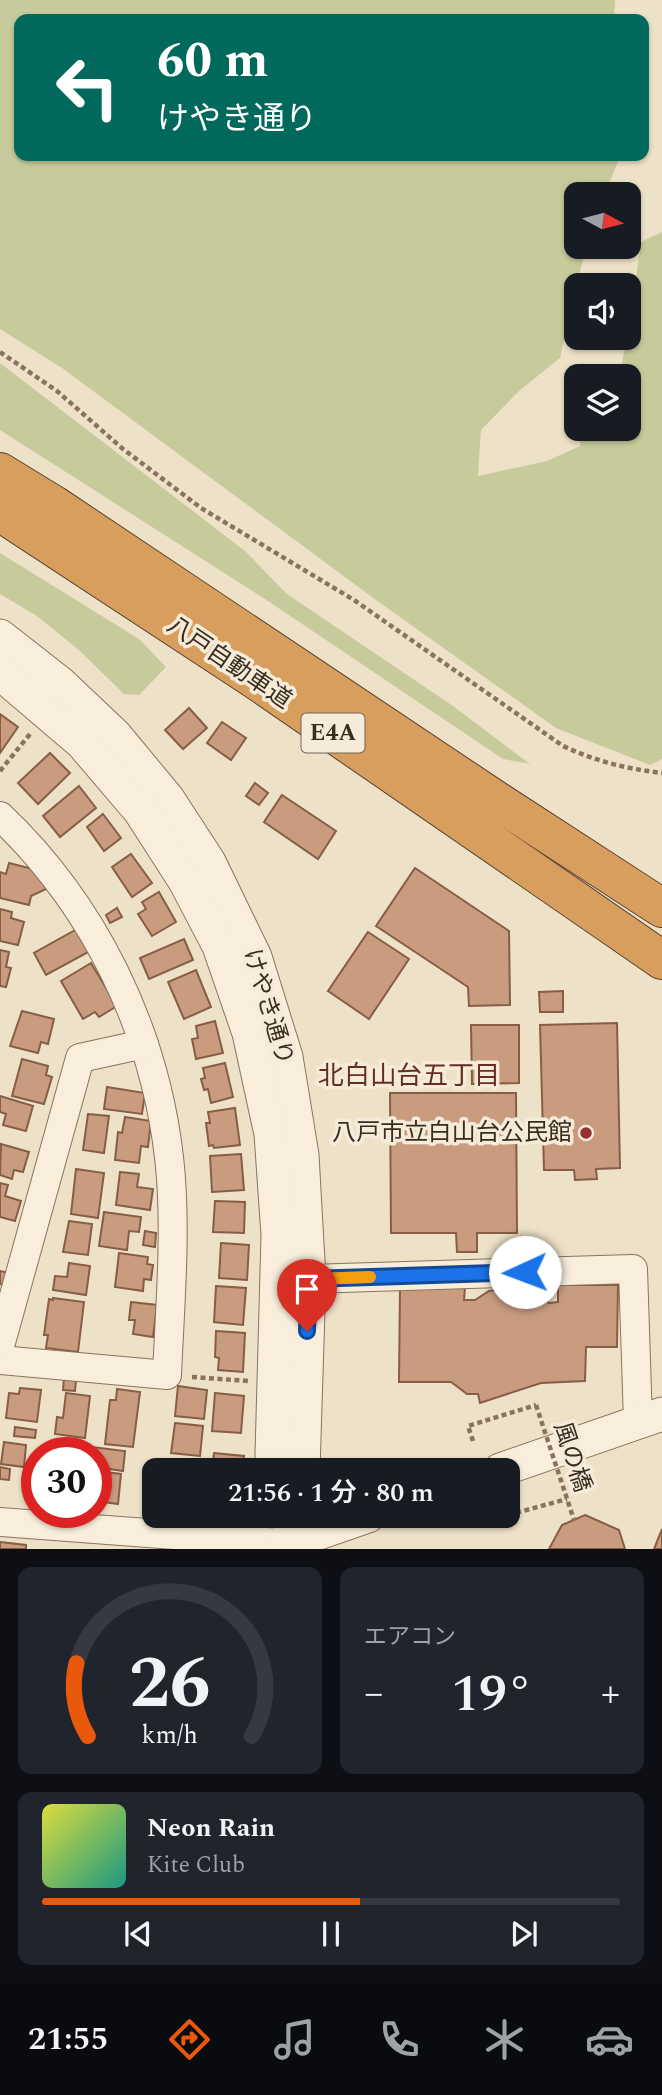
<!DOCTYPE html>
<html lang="ja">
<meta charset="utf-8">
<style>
body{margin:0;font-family:Spectral,"Noto Sans JP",serif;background:#20242c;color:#f1f3f6;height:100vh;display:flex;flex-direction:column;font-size:26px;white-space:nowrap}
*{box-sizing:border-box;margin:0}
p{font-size:23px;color:#9ea1a6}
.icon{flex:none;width:38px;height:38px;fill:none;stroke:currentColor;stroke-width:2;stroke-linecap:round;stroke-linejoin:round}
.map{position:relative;height:1549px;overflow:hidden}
.sheet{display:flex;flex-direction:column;gap:18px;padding:18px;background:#0d0f14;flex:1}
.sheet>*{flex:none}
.guide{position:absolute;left:14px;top:14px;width:635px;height:147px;border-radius:14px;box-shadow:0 2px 5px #0004;background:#00695c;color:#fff;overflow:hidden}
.needle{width:46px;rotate:97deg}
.tools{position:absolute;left:564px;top:182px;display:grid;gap:14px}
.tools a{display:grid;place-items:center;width:77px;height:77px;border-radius:14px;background:#171b24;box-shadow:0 2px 5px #0004;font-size:35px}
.speed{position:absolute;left:21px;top:1437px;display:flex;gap:14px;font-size:35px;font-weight:700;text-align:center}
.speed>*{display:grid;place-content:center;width:91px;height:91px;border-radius:50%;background:#171b24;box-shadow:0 2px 5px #0004;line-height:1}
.speed .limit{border:10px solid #d22;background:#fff;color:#111}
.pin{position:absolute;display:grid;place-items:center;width:60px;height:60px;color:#fff;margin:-72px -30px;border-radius:50% 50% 50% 0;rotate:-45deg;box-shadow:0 0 7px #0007}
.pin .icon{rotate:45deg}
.me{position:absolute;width:77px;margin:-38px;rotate:268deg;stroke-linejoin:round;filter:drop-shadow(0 0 5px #0008)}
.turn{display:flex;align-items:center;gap:24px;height:147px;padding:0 28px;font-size:32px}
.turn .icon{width:91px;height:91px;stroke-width:2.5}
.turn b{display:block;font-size:49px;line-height:60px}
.big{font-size:52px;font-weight:600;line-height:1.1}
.sheet .tile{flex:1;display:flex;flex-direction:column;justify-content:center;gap:10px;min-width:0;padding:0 24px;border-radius:14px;background:#20242c}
.sheet .dial{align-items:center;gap:0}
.dial svg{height:182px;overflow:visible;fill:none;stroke:#363941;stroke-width:7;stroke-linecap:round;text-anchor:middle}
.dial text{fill:#f1f3f6;stroke:none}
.song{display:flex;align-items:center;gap:21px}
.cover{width:84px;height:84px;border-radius:10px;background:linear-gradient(135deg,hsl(60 70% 55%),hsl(170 70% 35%))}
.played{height:7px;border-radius:4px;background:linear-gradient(90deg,#ea580c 55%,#363941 55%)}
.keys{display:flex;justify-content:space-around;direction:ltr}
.heat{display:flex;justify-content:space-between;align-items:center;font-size:38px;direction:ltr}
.sheet .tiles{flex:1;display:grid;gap:18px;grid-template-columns:1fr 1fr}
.tile:last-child{grid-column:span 2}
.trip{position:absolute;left:142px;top:1458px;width:378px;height:70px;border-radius:14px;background:#171b24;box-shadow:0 2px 5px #0004;font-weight:600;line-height:70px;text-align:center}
.tab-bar{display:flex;height:112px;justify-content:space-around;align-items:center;background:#090b0e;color:#9ea1a6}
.tab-bar .icon{width:49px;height:49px}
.tab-bar .active{color:#ea580c}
.tab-bar b{font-size:32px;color:#f1f3f6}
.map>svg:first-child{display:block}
.green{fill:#c7cb9c}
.building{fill:#c99c80;stroke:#875d45;stroke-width:2}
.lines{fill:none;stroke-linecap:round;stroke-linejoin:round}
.minor-casing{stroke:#89735e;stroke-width:30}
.tertiary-casing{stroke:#89735e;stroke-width:35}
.motorway-casing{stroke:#574232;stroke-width:40}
.path{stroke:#89735e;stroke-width:4.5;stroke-dasharray:5 3.5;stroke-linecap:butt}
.minor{stroke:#f8eedb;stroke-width:28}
.tertiary{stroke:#f8eedb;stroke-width:33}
.motorway{stroke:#d89e5e;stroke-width:38}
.path-bridge{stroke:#89735e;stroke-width:4.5;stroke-dasharray:5 3.5;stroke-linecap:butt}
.route-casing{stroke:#114b97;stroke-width:18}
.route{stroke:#1a73e8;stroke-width:12}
.slow{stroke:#f59e0b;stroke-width:12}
.poi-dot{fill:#953034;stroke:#f5ebd8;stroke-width:2.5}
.labels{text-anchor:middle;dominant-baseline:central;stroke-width:7;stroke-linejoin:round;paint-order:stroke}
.shield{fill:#f5ebd8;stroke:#726558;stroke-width:2}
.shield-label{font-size:23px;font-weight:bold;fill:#3a2c21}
.street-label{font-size:24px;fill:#3a2c21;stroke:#f5ebd8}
.poi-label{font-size:24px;fill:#3a2c21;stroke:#f5ebd8;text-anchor:end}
.neighbourhood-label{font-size:26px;fill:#642e22;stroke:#f5ebd8}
</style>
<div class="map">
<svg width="662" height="1549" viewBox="0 0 662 1549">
<rect width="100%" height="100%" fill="#ede1c8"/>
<g class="green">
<polygon points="0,0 615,0 614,19 19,19 19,156 620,156 605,194 576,194 576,247 587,247 576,285 560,358 519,391 481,430 478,476 547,461 580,446 581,429 628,429 628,376 614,376 621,371 626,338 628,338 641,242 662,232 662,759 650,765 556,728 376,600 62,368 0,329"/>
<polygon points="0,363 245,551 287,594 453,706 530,764 503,759 265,599 0,430"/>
<polygon points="0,553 139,639 166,667 139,695 124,694 80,651 37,616 0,594"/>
</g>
<g class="building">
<polygon points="189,708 207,728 183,749 165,730"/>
<polygon points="0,714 18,727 0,753"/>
<polygon points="222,722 246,738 231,760 207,743"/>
<polygon points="50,753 70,773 38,804 18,783"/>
<polygon points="255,783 268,793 259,805 246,796"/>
<polygon points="79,786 96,808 60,837 43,816"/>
<polygon points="282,795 336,831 318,859 264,822"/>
<polygon points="103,814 121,838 104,851 87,827"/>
<polygon points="131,854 152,883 132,897 112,867"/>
<polygon points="9,863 37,870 46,889 31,896 29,905 0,898 0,872 6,874"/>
<polygon points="415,868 509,931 510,1005 469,1006 468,987 376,926"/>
<polygon points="159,892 176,922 152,936 138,914 146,909 142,902"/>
<polygon points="117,908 122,917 110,923 106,915"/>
<polygon points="0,909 12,912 11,918 24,922 18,945 0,941"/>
<polygon points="77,929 90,951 46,975 34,953"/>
<polygon points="368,932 409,959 369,1019 328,991"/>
<polygon points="184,939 193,960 149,979 140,958"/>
<polygon points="0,950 9,952 6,967 11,968 6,987 0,986"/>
<polygon points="91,963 117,1006 99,1017 95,1012 83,1019 61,981"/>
<polygon points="196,970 211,1007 184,1019 168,982"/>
<polygon points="563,991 563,1012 540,1012 539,992"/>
<polygon points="22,1011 54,1019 48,1044 41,1042 38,1053 10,1046"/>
<polygon points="215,1021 223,1053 196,1059 192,1039 198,1038 196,1026"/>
<polygon points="617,1023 620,1168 596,1169 597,1179 575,1180 574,1170 544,1170 540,1025"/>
<polygon points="471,1025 519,1025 519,1083 472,1084"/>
<polygon points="22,1059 48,1066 46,1075 52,1077 44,1104 12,1096"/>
<polygon points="225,1063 233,1097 211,1103 208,1089 204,1090 201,1079 205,1078 203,1068"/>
<polygon points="107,1087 145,1093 142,1114 104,1109"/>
<polygon points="390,1093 516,1093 517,1233 477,1233 477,1252 457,1252 456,1233 391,1233"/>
<polygon points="0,1096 33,1106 26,1131 3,1125 6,1114 0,1112"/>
<polygon points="235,1108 240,1145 214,1148 213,1145 209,1146 206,1123 210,1123 208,1112"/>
<polygon points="88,1114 109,1116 104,1153 83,1150"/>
<polygon points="125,1117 151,1121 148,1147 141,1146 139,1163 115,1160 118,1132 122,1133"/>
<polygon points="1,1144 29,1152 23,1172 14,1170 12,1179 0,1175"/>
<polygon points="241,1154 244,1190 212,1192 210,1156"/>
<polygon points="76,1169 104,1173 98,1218 71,1214"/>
<polygon points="120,1172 139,1174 137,1187 153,1189 150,1210 116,1205"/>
<polygon points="0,1183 8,1185 5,1196 21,1201 15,1221 0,1217"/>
<polygon points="215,1201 245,1202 244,1233 213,1232"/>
<polygon points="104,1212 141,1217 139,1232 129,1231 127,1250 99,1246"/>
<polygon points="69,1221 92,1224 88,1255 63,1252"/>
<polygon points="145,1231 156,1233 155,1247 143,1245"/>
<polygon points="221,1243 249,1245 247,1280 219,1278"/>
<polygon points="119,1253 148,1257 147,1264 153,1265 151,1280 144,1279 143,1291 115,1287"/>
<polygon points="69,1263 90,1266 86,1295 53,1290 55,1276 67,1277"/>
<polygon points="0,1271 9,1273 6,1286 0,1284"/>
<polygon points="526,1285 549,1303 558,1302 558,1285 618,1285 617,1347 586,1347 585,1381 541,1383 480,1403 478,1394 467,1394 451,1382 399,1382 400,1288 465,1288 464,1300 475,1300 489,1291"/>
<polygon points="216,1286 246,1288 243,1325 214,1322"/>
<polygon points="53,1298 84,1302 78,1352 46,1348 48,1335 44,1335 49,1299 53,1300"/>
<polygon points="131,1302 157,1305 153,1337 133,1334 135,1320 129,1320"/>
<polygon points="216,1331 245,1333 243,1372 218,1370 219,1358 215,1357"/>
<polygon points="64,1378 76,1380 75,1391 63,1390"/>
<polygon points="178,1386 207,1390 204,1419 175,1416"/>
<polygon points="20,1388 41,1390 37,1422 6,1418 9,1393 19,1394"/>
<polygon points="117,1389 140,1392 133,1447 105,1444 110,1400 116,1400"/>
<polygon points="66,1393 90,1396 85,1438 55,1434 57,1417 63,1418"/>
<polygon points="215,1393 244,1396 241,1433 212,1431"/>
<polygon points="175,1423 203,1426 200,1456 171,1453"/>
<polygon points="15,1427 36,1430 35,1438 14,1436"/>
<polygon points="4,1442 26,1445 24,1467 1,1464"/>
<polygon points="51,1444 73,1447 72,1452 50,1452"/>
<polygon points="92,1447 125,1451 123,1471 96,1467 96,1452 91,1452"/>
<polygon points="214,1453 244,1456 242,1470 212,1470"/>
<polygon points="174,1460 205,1463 204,1470 173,1470"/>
<polygon points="0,1467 10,1469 9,1480 0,1479"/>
<polygon points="96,1471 121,1474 118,1504 96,1501"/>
<polygon points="585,1515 619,1530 625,1549 549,1549 562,1525"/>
<polygon points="168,1516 196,1516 196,1519"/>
<polygon points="662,1529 662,1549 654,1549"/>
<polygon points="0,1542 26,1545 26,1549 0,1549"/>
</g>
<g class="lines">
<g class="minor-casing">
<g id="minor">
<path d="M0 816C94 905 154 1028 169 1157 177 1226 170 1305 167 1375L0 1360"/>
<polyline points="309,1279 633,1269 638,1422"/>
<polyline points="0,1346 80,1058 144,1044"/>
<polyline points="0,1522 281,1543"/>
</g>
</g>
<g class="tertiary-casing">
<g id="tertiary">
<polyline points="0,636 60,683 115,735 168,799 209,862 255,957 286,1057 302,1155 309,1279 303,1470"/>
<polyline points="0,673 82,743 140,811 185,881 219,946 249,1033 271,1134 278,1235 272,1455 274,1470"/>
<polyline points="500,1470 662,1414"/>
<polyline points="281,1543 310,1536 368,1516"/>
</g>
</g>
<g class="motorway-casing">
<g id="motorway">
<polyline points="0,472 54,505 497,801 662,908"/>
<polyline points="0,512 253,678 662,960"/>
</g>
</g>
<g class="path">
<path d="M0 352 57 391 123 449 201 508 354 600 563 746C595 761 627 769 662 773"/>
<polyline points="0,771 30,734"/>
<polyline points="192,1377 249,1381"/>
<polyline points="473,1441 468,1426 536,1405"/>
<polyline points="508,1515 567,1499"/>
<polyline points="498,1516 499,1518 506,1516"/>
</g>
<use href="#minor" class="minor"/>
<use href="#tertiary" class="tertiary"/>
<use href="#motorway" class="motorway"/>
<polyline class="path-bridge" points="536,1405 574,1520"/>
</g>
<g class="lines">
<g class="route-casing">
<polyline id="route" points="307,1331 309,1279 525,1272"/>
</g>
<use href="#route" class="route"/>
<polyline class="slow" points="317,1279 370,1277"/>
</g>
<circle class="poi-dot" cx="586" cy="1133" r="7"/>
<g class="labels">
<rect class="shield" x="301.5" y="713.5" width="63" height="39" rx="5"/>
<g class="shield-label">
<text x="333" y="733">E4A</text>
</g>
<g class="street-label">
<text transform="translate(229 663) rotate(34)">八戸自動車道</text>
<text transform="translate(268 1007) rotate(73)">けやき通り</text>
<text transform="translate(572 1457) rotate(72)">風の橋</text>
</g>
<g class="poi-label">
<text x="572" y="1133">八戸市立白山台公民館</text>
</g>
<g class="neighbourhood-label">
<text x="409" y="1076">北白山台五丁目</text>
</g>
</g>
</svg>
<div class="tools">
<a><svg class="needle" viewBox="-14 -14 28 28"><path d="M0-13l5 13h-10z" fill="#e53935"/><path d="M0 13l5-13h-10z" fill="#9ea1a6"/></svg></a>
<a><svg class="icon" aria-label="sound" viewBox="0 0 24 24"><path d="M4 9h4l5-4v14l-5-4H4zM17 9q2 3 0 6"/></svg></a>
<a><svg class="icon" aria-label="layers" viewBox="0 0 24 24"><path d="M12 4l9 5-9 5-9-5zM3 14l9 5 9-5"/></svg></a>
</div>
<div class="speed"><div class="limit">30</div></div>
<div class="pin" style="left:307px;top:1331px;background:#d93025"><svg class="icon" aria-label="arrive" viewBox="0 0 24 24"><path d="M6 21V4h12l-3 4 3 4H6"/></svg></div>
<svg class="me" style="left:525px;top:1272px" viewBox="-20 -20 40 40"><circle r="19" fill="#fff"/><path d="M0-13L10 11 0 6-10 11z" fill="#1a73e8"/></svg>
<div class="trip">21:56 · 1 分 · 80 m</div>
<div class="guide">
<div class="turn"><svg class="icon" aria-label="left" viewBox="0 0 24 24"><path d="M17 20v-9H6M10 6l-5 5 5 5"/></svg><div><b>60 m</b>けやき通り</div></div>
</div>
</div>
<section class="sheet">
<div class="tiles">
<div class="tile dial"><svg viewBox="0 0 100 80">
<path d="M14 69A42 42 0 1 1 86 69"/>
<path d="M14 69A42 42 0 0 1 9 37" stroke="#ea580c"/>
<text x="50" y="56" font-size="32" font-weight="700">26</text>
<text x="50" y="72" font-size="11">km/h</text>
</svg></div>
<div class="tile"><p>エアコン</p>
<div class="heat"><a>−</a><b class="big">19°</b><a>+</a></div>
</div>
<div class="tile">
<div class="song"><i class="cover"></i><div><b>Neon Rain</b><p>Kite Club</p></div></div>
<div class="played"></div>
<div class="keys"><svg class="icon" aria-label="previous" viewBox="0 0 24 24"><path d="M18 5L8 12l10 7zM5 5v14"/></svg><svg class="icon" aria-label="pause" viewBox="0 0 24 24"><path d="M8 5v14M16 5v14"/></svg><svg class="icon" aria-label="next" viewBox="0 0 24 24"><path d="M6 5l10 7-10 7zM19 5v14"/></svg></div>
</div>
</div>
</section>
<nav class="tab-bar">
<b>21:55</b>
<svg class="icon active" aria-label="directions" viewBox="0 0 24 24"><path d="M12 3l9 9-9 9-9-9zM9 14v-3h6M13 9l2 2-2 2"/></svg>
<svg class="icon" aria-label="music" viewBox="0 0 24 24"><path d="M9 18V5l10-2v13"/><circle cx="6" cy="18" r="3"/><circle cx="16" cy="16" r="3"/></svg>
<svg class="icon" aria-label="phone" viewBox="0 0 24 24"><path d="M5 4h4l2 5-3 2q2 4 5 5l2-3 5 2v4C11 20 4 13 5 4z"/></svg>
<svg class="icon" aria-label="climate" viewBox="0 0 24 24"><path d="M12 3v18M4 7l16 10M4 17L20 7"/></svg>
<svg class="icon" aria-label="car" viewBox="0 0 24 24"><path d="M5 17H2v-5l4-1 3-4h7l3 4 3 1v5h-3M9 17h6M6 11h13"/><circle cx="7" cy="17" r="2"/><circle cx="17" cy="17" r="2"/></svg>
</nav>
